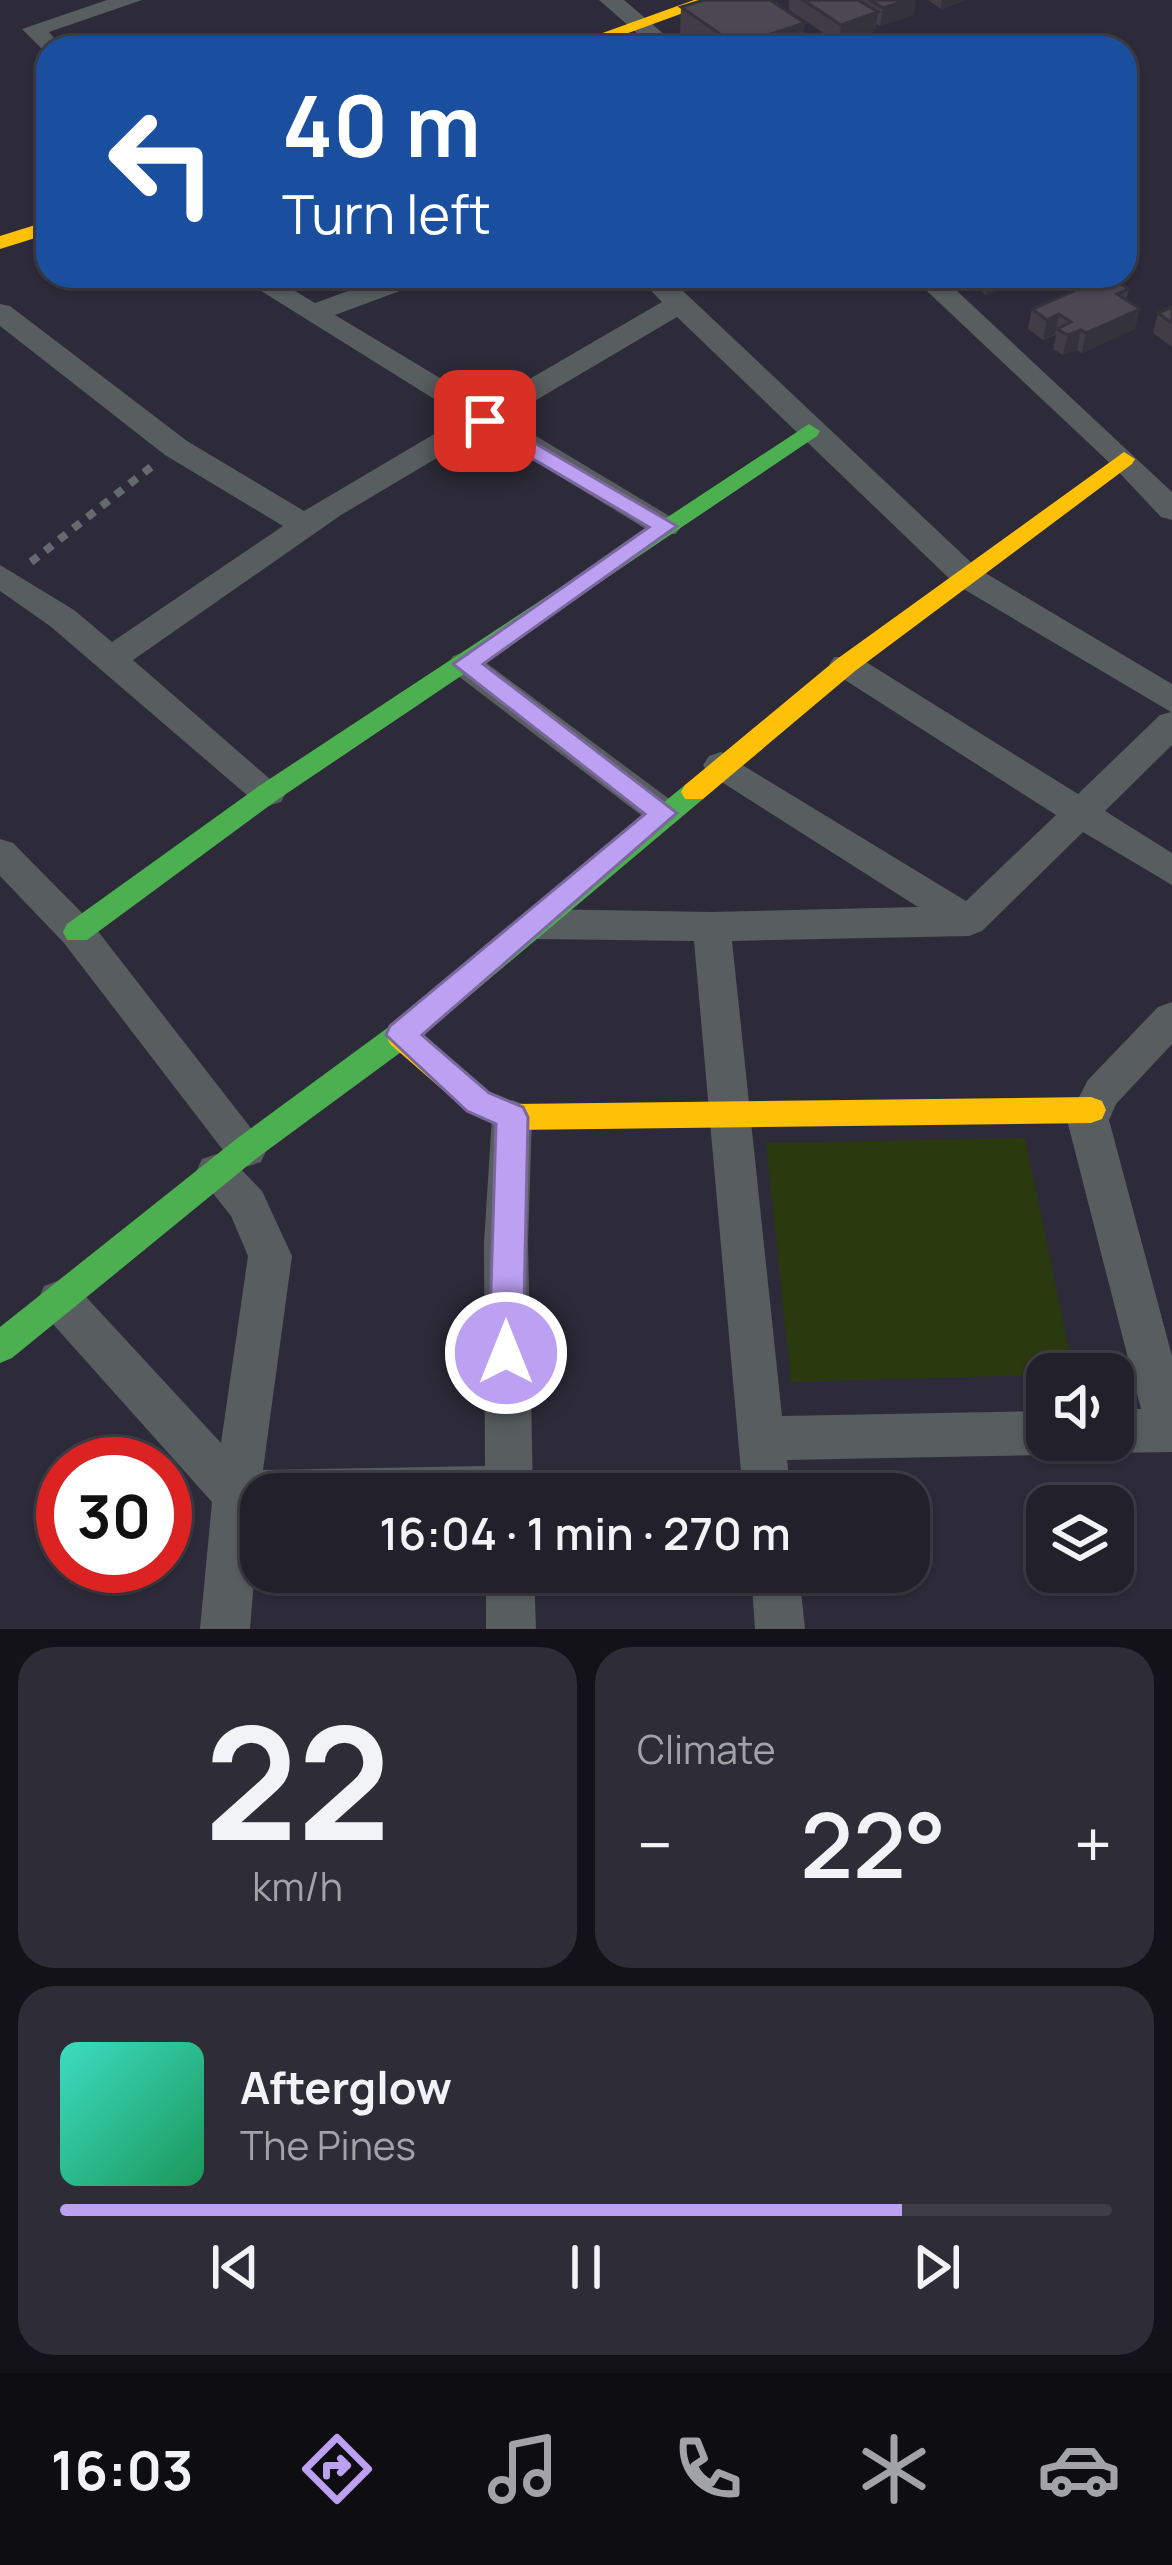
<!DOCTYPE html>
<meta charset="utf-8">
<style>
body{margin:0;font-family:Manrope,sans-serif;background:#2e2d37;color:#f1f3f6;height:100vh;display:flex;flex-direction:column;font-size:45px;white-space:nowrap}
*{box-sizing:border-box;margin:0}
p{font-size:39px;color:#a2a3a9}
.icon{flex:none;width:66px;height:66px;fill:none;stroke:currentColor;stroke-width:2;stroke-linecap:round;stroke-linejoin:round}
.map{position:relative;height:1629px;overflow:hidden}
.drawer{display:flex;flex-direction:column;gap:18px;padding:18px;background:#131218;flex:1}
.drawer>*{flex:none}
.guide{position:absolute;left:36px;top:36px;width:1101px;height:252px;border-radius:36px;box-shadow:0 3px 9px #0004,0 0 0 3px #3f3e47;background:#1a4fa0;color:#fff;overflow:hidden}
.fabs{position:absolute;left:1026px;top:1353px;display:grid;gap:24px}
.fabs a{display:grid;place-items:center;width:108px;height:108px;border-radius:24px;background:#22202b;box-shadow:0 3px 9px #0004,0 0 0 3px #3f3e47;font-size:60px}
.speed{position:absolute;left:36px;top:1437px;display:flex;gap:24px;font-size:60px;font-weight:700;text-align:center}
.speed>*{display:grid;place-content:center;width:156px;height:156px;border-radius:50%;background:#22202b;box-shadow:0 3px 9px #0004,0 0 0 3px #3f3e47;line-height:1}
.speed .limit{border:18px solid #d22;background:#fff;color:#111}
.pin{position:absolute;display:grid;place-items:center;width:102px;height:102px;color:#fff;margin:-51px;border-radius:24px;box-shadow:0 6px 18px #0006}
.me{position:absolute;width:132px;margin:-66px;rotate:0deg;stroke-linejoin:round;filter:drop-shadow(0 0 9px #0008)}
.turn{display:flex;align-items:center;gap:42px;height:252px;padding:0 48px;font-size:54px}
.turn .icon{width:156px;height:156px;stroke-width:2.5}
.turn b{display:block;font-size:84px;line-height:102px}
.big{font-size:90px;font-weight:600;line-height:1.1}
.drawer .widget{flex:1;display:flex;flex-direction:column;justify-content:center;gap:18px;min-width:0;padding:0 42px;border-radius:36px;background:#2e2d37}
.drawer .dial{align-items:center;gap:0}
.dial b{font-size:156px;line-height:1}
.song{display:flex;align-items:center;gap:36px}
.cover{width:144px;height:144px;border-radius:18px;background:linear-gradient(135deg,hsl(170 70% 55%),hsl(150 70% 35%))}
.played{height:12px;border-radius:6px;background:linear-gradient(90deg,#bca0f2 80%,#3f3e47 80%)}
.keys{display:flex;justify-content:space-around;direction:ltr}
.heat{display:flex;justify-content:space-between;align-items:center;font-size:66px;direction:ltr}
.drawer .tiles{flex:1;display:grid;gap:18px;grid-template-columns:1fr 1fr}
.widget:last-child{grid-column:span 2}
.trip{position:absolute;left:240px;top:1473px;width:690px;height:120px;border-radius:36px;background:#22202b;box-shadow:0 3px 9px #0004,0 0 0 3px #3f3e47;font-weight:600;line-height:120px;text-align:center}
.tab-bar{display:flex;height:192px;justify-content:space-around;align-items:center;background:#0e0d11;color:#a2a3a9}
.tab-bar .icon{width:84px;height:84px}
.tab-bar .current{color:#bca0f2}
.tab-bar b{font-size:54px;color:#f1f3f6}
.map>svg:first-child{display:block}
.green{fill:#2b390e}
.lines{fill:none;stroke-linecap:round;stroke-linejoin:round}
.path{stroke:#66696e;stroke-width:8;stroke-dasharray:9 9;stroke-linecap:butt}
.street{fill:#585d60;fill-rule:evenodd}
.fast{fill:#4caf50;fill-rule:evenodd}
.slow{fill:#ffc107;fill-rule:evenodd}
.wall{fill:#403d47}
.shaded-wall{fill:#34323a}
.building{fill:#4b4753;stroke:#34323a;stroke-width:3}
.route{fill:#bca0f2;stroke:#7a689d;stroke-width:3}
</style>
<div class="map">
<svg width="1172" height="1629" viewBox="0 0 1172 1629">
<rect width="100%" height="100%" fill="#2d2b39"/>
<polygon class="green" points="1025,1138 1074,1374 791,1382 766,1143"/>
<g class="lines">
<polyline class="path" points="31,562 151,467"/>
<g class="street">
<polygon points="107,0 142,0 49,32 62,48 48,48 48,55 22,29"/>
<polygon points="599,0 624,0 680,48 654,48"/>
<polygon points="237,276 270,276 315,303 389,276 428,276 424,282 335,315 485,405 662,302 637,276 667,276 977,568 1172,684 1172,745 1105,811 1172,853 1172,885 1083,832 982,931 969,936 732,941 782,1416 1047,1411 1047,1440 1067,1440 1063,1449 1047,1455 787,1460 791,1494 743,1494 694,941 536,939 523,934 517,924 523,914 536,909 712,912 918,907 709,774 703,765 709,756 721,752 966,901 1056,815 834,673 829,665 834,657 858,657 1078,794 1160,715 1171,712 955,584 677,317 506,418 676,520 681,527 676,534 654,534 484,430 341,515 133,660 286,793 281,802 268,806 255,802 50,626 0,591 0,565 74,610 112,642 283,526 165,455 0,326 0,304 10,306 187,441 304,511 463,417"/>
<polygon points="911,276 941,276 1172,492 1172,520 1161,517 1113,466"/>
<polygon points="465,652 477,656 676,804 681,813 676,822 663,826 650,822 453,672 448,664 453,656"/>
<polygon points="0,839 13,843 90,921 267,1149 261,1162 246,1167 235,1163 262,1191 292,1256 263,1470 485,1466 484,1243 492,1117 498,1105 512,1100 526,1105 532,1117 528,1243 533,1494 261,1494 250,1629 200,1629 212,1502 44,1314 38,1300 44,1286 60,1280 76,1286 221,1443 248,1256 231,1216 196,1172 202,1159 217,1154 229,1158 64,943 0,876"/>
<polygon points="1172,1002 1172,1044 1116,1104 1109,1120 1172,1356 1172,1452 1113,1453 1097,1447 1094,1440 1113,1440 1113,1409 1141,1409 1067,1120 1088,1080 1158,1007"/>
<polygon points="486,1572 534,1572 536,1629 486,1629"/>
<polygon points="751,1572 799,1572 805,1629 755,1629"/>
</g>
<g class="fast">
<polygon points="809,424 820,431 817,436 277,800 87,940 67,940 63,932 67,924 259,786"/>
<polygon points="694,782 703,785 707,792 703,799 412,1044 257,1158 12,1358 0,1363 0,1327 235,1140 390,1026 685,785"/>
</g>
<g class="slow">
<polygon points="694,0 719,0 587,48 561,48"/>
<polygon points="48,221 48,234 0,249 0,236"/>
<polygon points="1124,452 1135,459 1132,464 855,671 703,799 685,799 681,792 685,785 837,659"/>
<polygon points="401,1023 412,1026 489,1093 514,1104 1091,1097 1102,1101 1106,1110 1102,1119 1091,1123 512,1130 467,1111 390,1044 386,1035 390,1026"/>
</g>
</g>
<g class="wall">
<polygon points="789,0 916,0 914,15 880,26 876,24 875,31 839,43 789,10"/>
<polygon points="928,0 967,0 941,9"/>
<polygon points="681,7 802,48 700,48 680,34"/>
<polygon points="963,276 1041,276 986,295"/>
<polygon points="1129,289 1126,300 1135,329 1082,353 1077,350 1063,355 1053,349 1056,335 1043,340 1028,329 1032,309"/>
<polygon points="1172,307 1172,347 1153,333 1158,313"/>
</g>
<g class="shaded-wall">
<polygon points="907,0 916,0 914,15 880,26 883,8"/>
<polygon points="942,0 967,0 941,9"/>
<polygon points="878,12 875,31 839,43 841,25"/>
<polygon points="805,23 802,48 736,48 736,45"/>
<polygon points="990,276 1041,276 986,295"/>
<polygon points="1140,309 1135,329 1082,353 1086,333"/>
<polygon points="1059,314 1055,334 1043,340 1047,320"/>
<polygon points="1081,330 1077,350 1063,355 1068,335"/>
</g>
<g class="building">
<polygon points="704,0 770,0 805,23 736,45 681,7"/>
<polygon points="803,0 858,0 878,12 841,25"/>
<polygon points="870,0 907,0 883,8"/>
<polygon points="1108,276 1129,289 1117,294 1140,309 1086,333 1081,330 1068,335 1057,329 1071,322 1059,314 1047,320 1032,309"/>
<polygon points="1172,307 1172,323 1158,313"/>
</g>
<polygon class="route" points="485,414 677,526 483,664 677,813 422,1035 489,1093 523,1107 528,1117 523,1353 518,1364 506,1369 494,1364 489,1353 496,1124 467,1111 386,1035 390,1026 645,814 453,664 649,527 477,426 477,416"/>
</svg>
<div class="fabs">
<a><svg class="icon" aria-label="sound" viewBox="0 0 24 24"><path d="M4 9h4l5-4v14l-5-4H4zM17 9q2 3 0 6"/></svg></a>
<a><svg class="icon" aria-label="layers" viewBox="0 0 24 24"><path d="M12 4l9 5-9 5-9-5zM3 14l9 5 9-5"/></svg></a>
</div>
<div class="speed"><div class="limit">30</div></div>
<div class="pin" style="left:485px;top:421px;background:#d93025"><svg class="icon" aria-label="arrive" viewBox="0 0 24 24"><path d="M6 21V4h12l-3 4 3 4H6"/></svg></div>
<svg class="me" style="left:506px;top:1353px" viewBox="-20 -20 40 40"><circle r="17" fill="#bca0f2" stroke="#fff" stroke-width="3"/><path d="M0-11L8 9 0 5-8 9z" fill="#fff"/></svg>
<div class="trip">16:04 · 1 min · 270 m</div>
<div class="guide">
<div class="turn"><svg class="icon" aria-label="left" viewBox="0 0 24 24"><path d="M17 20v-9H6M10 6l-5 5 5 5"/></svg><div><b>40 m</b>Turn left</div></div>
</div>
</div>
<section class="drawer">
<div class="tiles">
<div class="widget dial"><b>22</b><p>km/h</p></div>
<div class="widget"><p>Climate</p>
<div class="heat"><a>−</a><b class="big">22°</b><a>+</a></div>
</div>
<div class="widget">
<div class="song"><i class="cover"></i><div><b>Afterglow</b><p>The Pines</p></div></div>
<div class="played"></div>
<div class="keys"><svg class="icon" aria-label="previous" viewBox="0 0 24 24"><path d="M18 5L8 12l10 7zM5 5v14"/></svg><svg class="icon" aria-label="pause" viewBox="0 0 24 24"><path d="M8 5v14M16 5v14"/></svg><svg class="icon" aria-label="next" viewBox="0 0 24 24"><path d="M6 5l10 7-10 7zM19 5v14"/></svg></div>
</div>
</div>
</section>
<nav class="tab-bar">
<b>16:03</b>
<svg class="icon current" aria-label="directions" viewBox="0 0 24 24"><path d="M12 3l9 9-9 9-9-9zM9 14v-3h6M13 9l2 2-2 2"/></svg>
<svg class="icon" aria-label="music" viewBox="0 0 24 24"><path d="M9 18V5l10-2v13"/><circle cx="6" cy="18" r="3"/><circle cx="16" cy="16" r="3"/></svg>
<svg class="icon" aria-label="phone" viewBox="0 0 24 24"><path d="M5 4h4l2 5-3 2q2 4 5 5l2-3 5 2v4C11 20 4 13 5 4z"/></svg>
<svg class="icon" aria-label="climate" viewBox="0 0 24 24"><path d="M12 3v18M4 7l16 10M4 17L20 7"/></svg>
<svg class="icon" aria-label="car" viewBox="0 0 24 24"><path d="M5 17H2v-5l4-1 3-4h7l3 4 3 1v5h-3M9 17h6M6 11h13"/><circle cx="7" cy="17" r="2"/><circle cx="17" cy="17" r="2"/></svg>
</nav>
